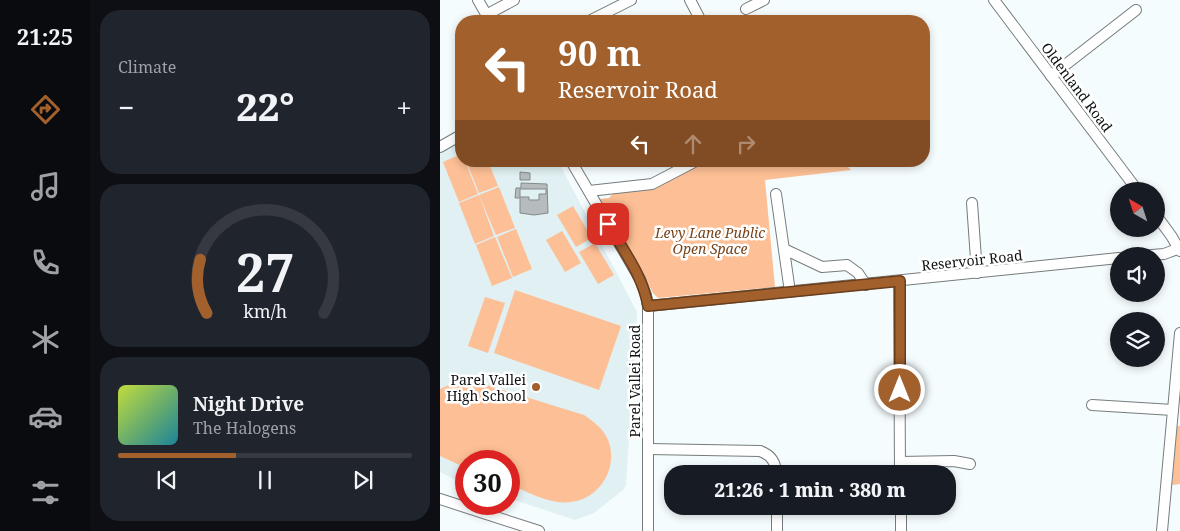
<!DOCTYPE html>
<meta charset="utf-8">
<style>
body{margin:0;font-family:"Noto Serif",serif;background:#20242c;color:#f1f3f6;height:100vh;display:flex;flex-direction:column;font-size:19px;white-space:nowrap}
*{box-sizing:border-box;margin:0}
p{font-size:16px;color:#9ea1a6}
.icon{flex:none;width:28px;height:28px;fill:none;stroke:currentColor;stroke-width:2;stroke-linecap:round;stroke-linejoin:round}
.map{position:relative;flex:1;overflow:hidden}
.panel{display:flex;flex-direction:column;gap:10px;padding:10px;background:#0d0f14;width:350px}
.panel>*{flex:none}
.guide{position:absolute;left:15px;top:15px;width:475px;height:152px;border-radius:20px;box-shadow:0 2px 8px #0003;background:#a2602d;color:#fff;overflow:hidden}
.needle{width:32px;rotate:321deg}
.fabs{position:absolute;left:670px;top:182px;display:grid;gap:10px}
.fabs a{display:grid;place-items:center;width:55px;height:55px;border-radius:50%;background:#171b24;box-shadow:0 2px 8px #0003;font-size:25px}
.speed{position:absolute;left:15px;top:450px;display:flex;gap:10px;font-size:25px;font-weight:700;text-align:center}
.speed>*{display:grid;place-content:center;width:65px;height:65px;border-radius:50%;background:#171b24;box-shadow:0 2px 8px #0003;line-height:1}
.speed .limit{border:8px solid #d22;background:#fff;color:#111}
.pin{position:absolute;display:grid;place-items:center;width:42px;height:42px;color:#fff;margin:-21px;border-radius:10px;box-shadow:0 2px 8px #0006}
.me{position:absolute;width:55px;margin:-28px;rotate:0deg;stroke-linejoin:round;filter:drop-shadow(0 0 4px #0008)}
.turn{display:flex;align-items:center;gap:18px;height:105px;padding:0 20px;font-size:22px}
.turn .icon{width:65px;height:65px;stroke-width:2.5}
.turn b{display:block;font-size:35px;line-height:42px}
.lanes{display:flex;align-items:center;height:48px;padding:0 20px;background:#0003;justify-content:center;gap:25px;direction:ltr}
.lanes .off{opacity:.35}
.big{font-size:38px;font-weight:800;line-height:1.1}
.panel .tile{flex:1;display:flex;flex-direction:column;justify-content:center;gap:8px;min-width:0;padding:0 18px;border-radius:20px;background:#20242c}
.panel .dial{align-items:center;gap:0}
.dial svg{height:130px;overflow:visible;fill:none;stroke:#363941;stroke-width:7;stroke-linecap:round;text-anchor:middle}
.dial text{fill:#f1f3f6;stroke:none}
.song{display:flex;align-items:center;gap:15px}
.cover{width:60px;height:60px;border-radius:8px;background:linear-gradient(135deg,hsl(70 70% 55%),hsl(190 70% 35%))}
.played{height:5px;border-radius:2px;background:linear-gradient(90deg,#a2602d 40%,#363941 40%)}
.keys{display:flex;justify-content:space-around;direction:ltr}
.heat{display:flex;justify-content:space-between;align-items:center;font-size:28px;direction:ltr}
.trip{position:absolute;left:224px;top:465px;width:292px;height:50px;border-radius:20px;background:#171b24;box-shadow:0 2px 8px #0003;font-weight:800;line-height:50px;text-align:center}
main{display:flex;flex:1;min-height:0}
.tab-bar{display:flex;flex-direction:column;width:90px;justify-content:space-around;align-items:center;background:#090b0e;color:#9ea1a6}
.tab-bar .icon{width:35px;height:35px}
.tab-bar .current{color:#a2602d}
.tab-bar b{font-size:22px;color:#f1f3f6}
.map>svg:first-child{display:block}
.built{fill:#e1f0f3}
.green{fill:#fdbf95}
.building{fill:#b6bcbe;stroke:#82898a;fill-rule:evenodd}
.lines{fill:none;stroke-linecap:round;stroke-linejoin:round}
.minor-casing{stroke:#767c7d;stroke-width:12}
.minor{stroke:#fff;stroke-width:10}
.route-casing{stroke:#693e1d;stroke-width:12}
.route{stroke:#a2602d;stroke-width:9}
.poi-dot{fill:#a2602d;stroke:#fff;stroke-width:2}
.labels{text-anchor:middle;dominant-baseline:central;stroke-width:5;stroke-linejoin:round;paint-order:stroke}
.street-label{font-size:14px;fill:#0f1112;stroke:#fff}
.park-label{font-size:14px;font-style:italic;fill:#78441a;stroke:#fff}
.poi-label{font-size:14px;fill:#0f1112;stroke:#fff;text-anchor:end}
</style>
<main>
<nav class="tab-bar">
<b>21:25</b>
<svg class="icon current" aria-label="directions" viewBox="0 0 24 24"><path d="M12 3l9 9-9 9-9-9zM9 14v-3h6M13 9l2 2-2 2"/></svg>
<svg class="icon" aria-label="music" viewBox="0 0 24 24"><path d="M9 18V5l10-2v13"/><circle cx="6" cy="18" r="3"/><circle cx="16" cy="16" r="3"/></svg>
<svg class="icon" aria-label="phone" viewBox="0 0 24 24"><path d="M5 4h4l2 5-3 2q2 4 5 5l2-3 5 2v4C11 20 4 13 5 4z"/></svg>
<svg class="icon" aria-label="climate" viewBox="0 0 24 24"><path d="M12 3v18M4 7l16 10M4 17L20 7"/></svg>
<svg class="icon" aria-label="car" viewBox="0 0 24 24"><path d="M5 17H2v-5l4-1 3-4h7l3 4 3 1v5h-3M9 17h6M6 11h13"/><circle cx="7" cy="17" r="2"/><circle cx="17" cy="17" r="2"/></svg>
<svg class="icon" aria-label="filters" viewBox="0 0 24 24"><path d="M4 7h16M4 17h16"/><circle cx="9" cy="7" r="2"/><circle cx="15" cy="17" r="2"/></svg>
</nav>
<section class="panel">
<div class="tile"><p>Climate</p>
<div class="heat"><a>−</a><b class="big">22°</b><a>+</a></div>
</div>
<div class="tile dial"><svg viewBox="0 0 100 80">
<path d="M14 69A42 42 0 1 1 86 69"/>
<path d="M14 69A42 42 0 0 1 10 36" stroke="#a2602d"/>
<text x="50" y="56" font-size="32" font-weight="700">27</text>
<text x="50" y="72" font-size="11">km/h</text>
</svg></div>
<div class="tile">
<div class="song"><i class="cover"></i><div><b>Night Drive</b><p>The Halogens</p></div></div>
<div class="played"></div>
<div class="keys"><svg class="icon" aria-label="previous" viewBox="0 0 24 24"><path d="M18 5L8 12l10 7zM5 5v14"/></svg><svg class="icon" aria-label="pause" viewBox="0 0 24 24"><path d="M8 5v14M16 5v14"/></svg><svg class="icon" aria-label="next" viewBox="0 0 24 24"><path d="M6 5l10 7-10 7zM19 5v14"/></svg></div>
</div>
</section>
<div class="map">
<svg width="740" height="531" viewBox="0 0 740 531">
<rect width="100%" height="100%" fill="#f5fcfd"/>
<polygon class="built" points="21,128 21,161 118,161 197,312 186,485 183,490 154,513 135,520 69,498 69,461 26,461 26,485 0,472 0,140"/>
<g class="green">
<polygon points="21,154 21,161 25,161 38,194 19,202 3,162"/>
<polygon points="26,161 48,161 58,186 39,193"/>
<polygon points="266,161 402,161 411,170 325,180 335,287 218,298 213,293 201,270 159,199 169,198 175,191 250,169"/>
<polygon points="59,187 75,228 56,235 39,195"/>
<polygon points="39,195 54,236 35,244 19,203"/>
<polygon points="133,206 152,238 136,247 117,215"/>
<polygon points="76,229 92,269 73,277 57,237"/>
<polygon points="122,231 141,263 125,272 106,240"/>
<polygon points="55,237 72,278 52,286 36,245"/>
<polygon points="155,243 174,275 158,284 139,252"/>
<polygon points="75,290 181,326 159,390 54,353"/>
<polygon points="45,297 65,303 48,353 28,346"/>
<path d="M25 380 34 381 144 415C154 422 163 428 168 440 179 467 160 499 131 502 110 505 88 492 69 484V461H26V468L0 456V389L15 382Z"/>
<polygon points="737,426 740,426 740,484 732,485"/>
</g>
<g class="building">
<polygon points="80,172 90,173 90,180 80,180"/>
<path d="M81 183 107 184 108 213 94 215 80 213V198H75L76 188H81ZM80 189H106V194H99V200H89V197H80Z"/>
</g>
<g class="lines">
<g class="minor-casing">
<g id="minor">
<polyline points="38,0 50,21"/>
<polyline points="250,0 261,21"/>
<polyline points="554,0 698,191"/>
<polyline points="306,9 324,0"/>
<polyline points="46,15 74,0"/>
<polyline points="149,21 191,0"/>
<polyline points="611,76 696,10"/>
<polyline points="0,147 21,135"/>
<polyline points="131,161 200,279 206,295 208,306 208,531"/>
<polyline points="149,191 212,184 256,161"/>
<polyline points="336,194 350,292"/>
<polyline points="532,203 537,273"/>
<polyline points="716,215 732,237 740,251"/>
<polyline points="344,249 382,267 407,265 418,273 426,285"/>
<polyline points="700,256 724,254 740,248"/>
<polyline points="459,281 460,474"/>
<polyline points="208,306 679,258"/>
<polyline points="652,405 733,410"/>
<path d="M208 449 320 451C331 455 336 462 336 474"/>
<polyline points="460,462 514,461 530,464"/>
<polyline points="0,499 99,531"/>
<polyline points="337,506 337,531"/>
<polyline points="461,506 461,531"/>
<polyline points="722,531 740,333"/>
</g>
</g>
<use href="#minor" class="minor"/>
</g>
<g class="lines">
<g class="route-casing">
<path id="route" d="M168 224C183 250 203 276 208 306L460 281V390"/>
</g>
<use href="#route" class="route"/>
</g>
<circle class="poi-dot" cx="96" cy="387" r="5"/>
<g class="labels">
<g class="street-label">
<text transform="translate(637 87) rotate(53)">Oldenland Road</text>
<text transform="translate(532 260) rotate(-6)">Reservoir Road</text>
<text transform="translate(194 381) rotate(-90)">Parel Vallei Road</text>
</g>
<g class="park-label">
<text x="270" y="232">Levy Lane Public<tspan x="270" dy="16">Open Space</tspan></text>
</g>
<g class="poi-label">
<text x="86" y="379">Parel Vallei<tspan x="86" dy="16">High School</tspan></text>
</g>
</g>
</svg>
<div class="fabs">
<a><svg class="needle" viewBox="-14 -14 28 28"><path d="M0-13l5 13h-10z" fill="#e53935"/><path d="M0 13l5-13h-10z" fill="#9ea1a6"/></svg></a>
<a><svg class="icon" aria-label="sound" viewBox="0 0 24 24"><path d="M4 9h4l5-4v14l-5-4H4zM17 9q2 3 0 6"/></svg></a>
<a><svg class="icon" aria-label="layers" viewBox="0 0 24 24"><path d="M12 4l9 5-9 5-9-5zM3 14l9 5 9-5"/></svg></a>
</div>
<div class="speed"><div class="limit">30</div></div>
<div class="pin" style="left:168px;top:224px;background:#d93025"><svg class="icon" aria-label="arrive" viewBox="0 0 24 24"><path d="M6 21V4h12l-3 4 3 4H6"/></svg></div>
<svg class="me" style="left:460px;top:390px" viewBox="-20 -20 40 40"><circle r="17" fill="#a2602d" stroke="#fff" stroke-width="3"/><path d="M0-11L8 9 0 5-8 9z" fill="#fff"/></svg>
<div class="trip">21:26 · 1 min · 380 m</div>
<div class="guide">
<div class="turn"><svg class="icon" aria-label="left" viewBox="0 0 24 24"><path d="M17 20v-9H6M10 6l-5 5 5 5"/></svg><div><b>90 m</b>Reservoir Road</div></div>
<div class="lanes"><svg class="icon" aria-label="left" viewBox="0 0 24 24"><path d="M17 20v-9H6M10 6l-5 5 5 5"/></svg><svg class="icon off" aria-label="ahead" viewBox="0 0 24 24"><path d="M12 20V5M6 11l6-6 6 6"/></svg><svg class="icon off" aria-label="right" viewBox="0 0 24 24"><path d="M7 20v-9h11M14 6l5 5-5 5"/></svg></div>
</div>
</div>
</main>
